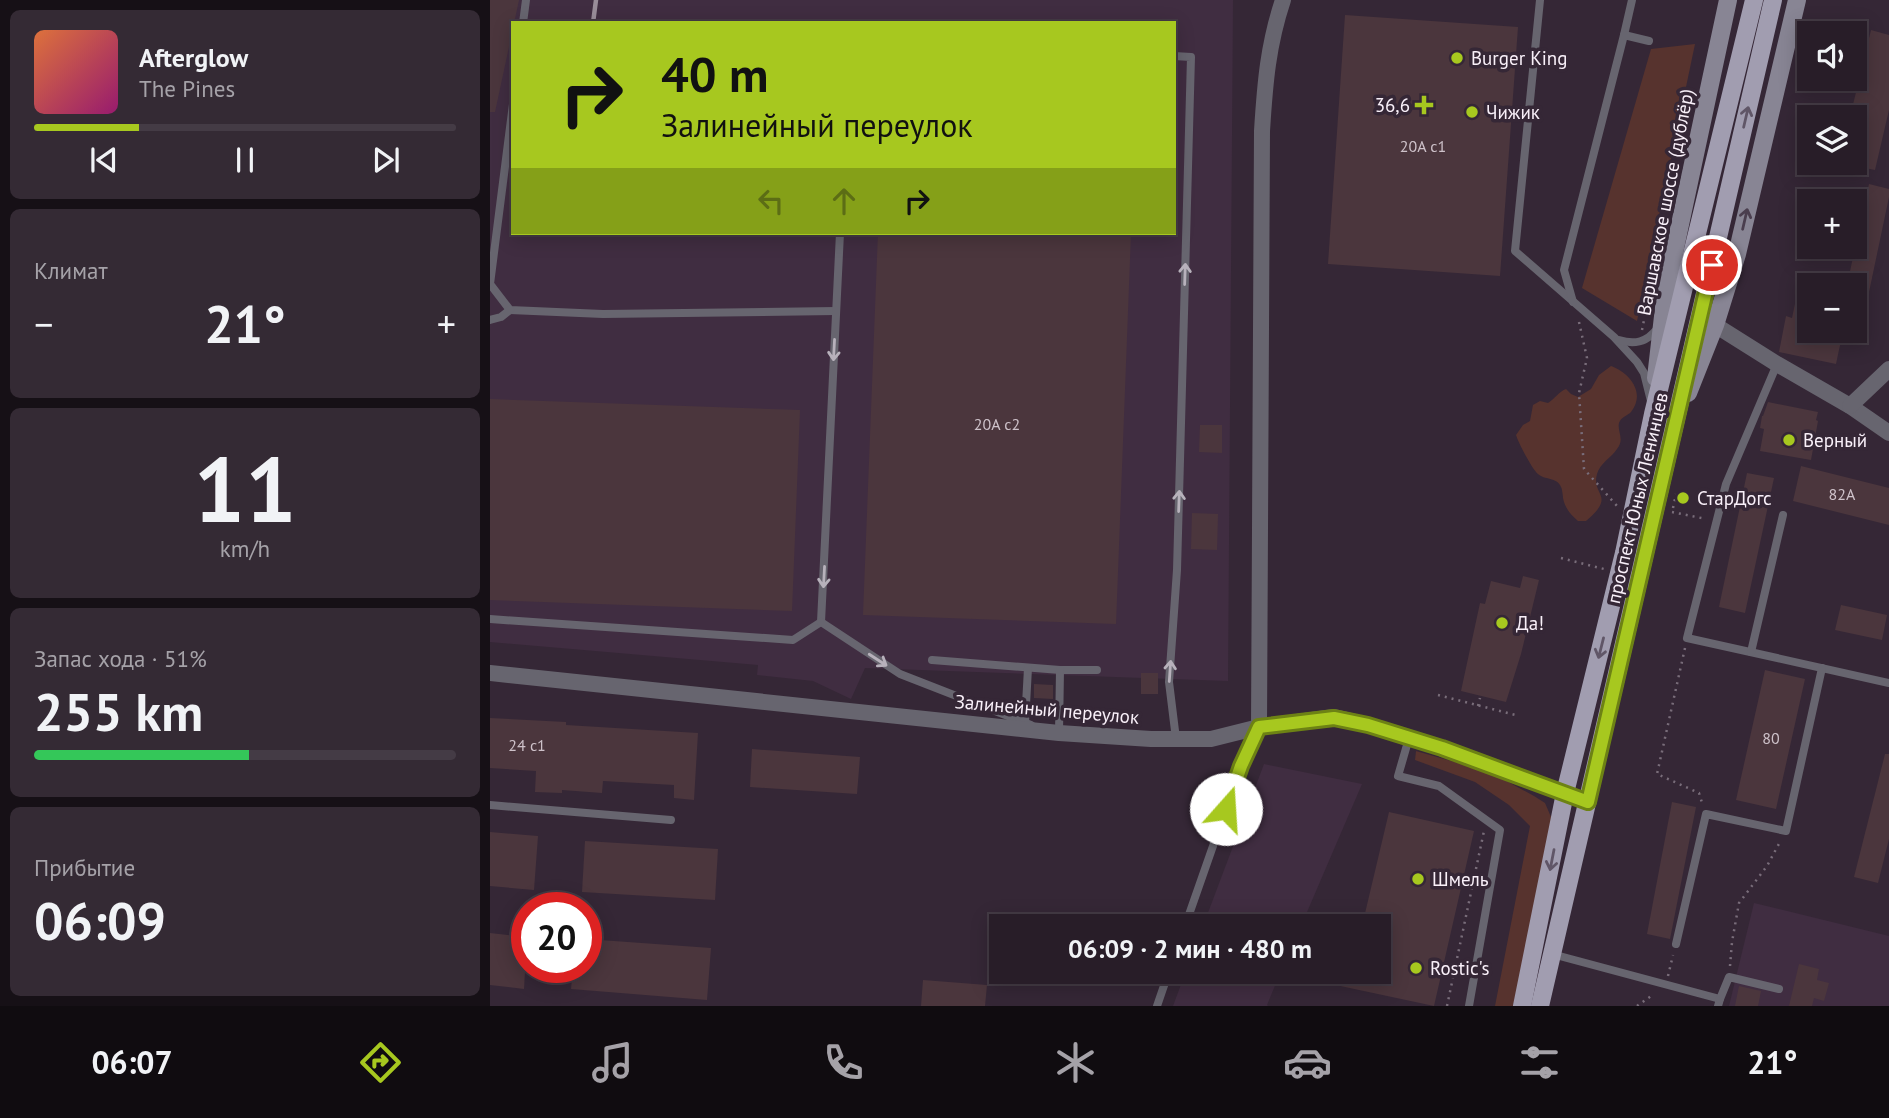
<!DOCTYPE html>
<html lang="ru">
<meta charset="utf-8">
<style>
body{margin:0;font-family:"PT Sans",sans-serif;background:#342a34;color:#f1f3f6;height:100vh;display:flex;flex-direction:column;font-size:26px;white-space:nowrap}
*{box-sizing:border-box;margin:0}
p{font-size:23px;color:#a5a2a8}
.icon{flex:none;width:38px;height:38px;fill:none;stroke:currentColor;stroke-width:2;stroke-linecap:round;stroke-linejoin:round}
.map{position:relative;flex:1;overflow:hidden}
.sheet{display:flex;flex-direction:column;gap:10px;padding:10px;background:#161016;width:490px}
.sheet>*{flex:none}
.banner{position:absolute;left:21px;top:21px;width:665px;height:214px;border-radius:0px;box-shadow:0 4px 18px #0003,0 0 0 2px #443b45;background:#a7c81f;color:#111;overflow:hidden}
.tools{position:absolute;left:1307px;top:21px;display:grid;gap:14px}
.tools a{display:grid;place-items:center;width:70px;height:70px;border-radius:0px;background:#281d28;box-shadow:0 4px 18px #0003,0 0 0 2px #443b45;font-size:35px}
.speed{position:absolute;left:21px;top:892px;display:flex;gap:14px;font-size:35px;font-weight:700;text-align:center}
.speed>*{display:grid;place-content:center;width:91px;height:91px;border-radius:50%;background:#281d28;box-shadow:0 4px 18px #0003,0 0 0 2px #443b45;line-height:1}
.speed .limit{border:10px solid #d22;background:#fff;color:#111}
.pin{position:absolute;display:grid;place-items:center;width:60px;height:60px;color:#fff;margin:-30px;border:4px solid #fff;border-radius:50%;box-shadow:0 2px 7px #0007}
.me{position:absolute;width:77px;margin:-38px;rotate:19deg;stroke-linejoin:round;filter:drop-shadow(0 0 5px #0008)}
.turn{display:flex;align-items:center;gap:24px;height:147px;padding:0 35px;font-size:32px}
.turn .icon{width:91px;height:91px;stroke-width:2.5}
.turn b{display:block;font-size:49px;line-height:60px}
.lanes{display:flex;align-items:center;height:66px;padding:0 35px;background:#0003;justify-content:center;gap:35px;direction:ltr}
.lanes .off{opacity:.35}
.big{font-size:52px;font-weight:700;line-height:1.1}
.sheet .widget{flex:1;display:flex;flex-direction:column;justify-content:center;gap:10px;min-width:0;padding:0 24px;border-radius:10px;background:#342a34}
.sheet .dial{align-items:center;gap:0}
.dial b{font-size:91px;line-height:1}
.song{display:flex;align-items:center;gap:21px}
.cover{width:84px;height:84px;border-radius:10px;background:linear-gradient(135deg,hsl(20 70% 55%),hsl(320 70% 35%))}
.played{height:7px;border-radius:4px;background:linear-gradient(90deg,#a7c81f 25%,#443b45 25%)}
.keys{display:flex;justify-content:space-around;direction:ltr}
.heat{display:flex;justify-content:space-between;align-items:center;font-size:38px;direction:ltr}
.charge{height:10px;border-radius:5px;background:linear-gradient(90deg,#34c759 51%,#443b45 0)}
.trip{position:absolute;left:499px;top:914px;width:402px;height:70px;border-radius:0px;background:#281d28;box-shadow:0 4px 18px #0003,0 0 0 2px #443b45;font-weight:700;line-height:70px;text-align:center}
.tab-bar{display:flex;height:112px;justify-content:space-around;align-items:center;background:#100c10;color:#a5a2a8}
.tab-bar .icon{width:49px;height:49px}
.tab-bar .selected{color:#a7c81f}
.tab-bar b{font-size:32px;color:#f1f3f6}
main{display:flex;flex:1;min-height:0}
.map>svg:first-child{display:block}
.built{fill:#402d41;fill-rule:evenodd}
.green{fill:#57332e}
.building{fill:#4b363d}
.lines{fill:none;stroke-linecap:round;stroke-linejoin:round}
.path{stroke:#796d7a;stroke-width:2.5;stroke-dasharray:2 5;stroke-linecap:butt}
.service{stroke:#67656f;stroke-width:8}
.minor{stroke:#67656f;stroke-width:16}
.secondary{stroke:#888594;stroke-width:18}
.primary{stroke:#a19db0;stroke-width:18}
.rail{stroke:#998d99;stroke-width:4.5}
.oneway{stroke:#605667}
.oneway2{stroke:#4a3e4e}
.oneway3{stroke:#b7b1bb}
.route-casing{stroke:#6d8214;stroke-width:18}
.route{stroke:#a7c81f;stroke-width:12}
.poi-dot{fill:#a7c81f;stroke:#352736;stroke-width:2.5}
.labels{text-anchor:middle;dominant-baseline:central;stroke-width:7;stroke-linejoin:round;paint-order:stroke}
.number-label{font-size:16px;fill:#cec2ca}
.poi-label{font-size:19px;fill:#f9f0f9;stroke:#352736;text-anchor:start}
.street-label{font-size:19px;fill:#f9f0f9;stroke:#352736}
</style>
<main>
<section class="sheet">
<div class="widget">
<div class="song"><i class="cover"></i><div><b>Afterglow</b><p>The Pines</p></div></div>
<div class="played"></div>
<div class="keys"><svg class="icon" aria-label="previous" viewBox="0 0 24 24"><path d="M18 5L8 12l10 7zM5 5v14"/></svg><svg class="icon" aria-label="pause" viewBox="0 0 24 24"><path d="M8 5v14M16 5v14"/></svg><svg class="icon" aria-label="next" viewBox="0 0 24 24"><path d="M6 5l10 7-10 7zM19 5v14"/></svg></div>
</div>
<div class="widget"><p>Климат</p>
<div class="heat"><a>−</a><b class="big">21°</b><a>+</a></div>
</div>
<div class="widget dial"><b>11</b><p>km/h</p></div>
<div class="widget"><p>Запас хода · 51%</p><b class="big">255 km</b><div class="charge"></div></div>
<div class="widget"><p>Прибытие</p><b class="big">06:09</b></div>
</section>
<div class="map">
<svg width="1399" height="1006" viewBox="0 0 1399 1006">
<rect width="100%" height="100%" fill="#352736"/>
<g class="built">
<path d="M0 0H743L738 681 375 668 361 699 323 681 267 675 268 665 0 642ZM23 23H684V233H23Z"/>
<polygon points="774,764 872,784 811,926 713,926"/>
<polygon points="1264,903 1399,936 1399,1006 1239,1006"/>
<polygon points="696,971 791,971 777,1005 778,1006 683,1006"/>
</g>
<g class="green">
<polygon points="1205,44 1147,321 1092,288 1161,49"/>
<path d="M1121 366C1140 373 1156 393 1141 412 1137 416 1131 417 1129 423 1127 432 1135 439 1127 449 1121 458 1110 463 1107 474 1101 496 1127 495 1096 521H1088C1080 514 1075 508 1073 498 1073 496 1072 488 1071 487 1067 477 1054 480 1048 474 1042 469 1028 442 1026 435L1033 425 1040 421 1043 405 1050 401 1058 403C1065 399 1068 392 1076 389L1081 394 1088 397 1101 389 1109 375Z"/>
<polygon points="926,751 1000,772 1044,796 1055,803 1064,824 1023,1006 1005,1006 1040,826 1019,805 985,782 925,760"/>
</g>
<g class="building">
<polygon points="0,0 29,0 5,112 0,112"/>
<polygon points="855,15 1028,27 1010,276 838,264"/>
<polygon points="1381,30 1399,35 1399,110 1385,170 1365,166 1365,117 1360,117"/>
<polygon points="1379,184 1399,189 1399,197 1370,335 1365,335 1365,285 1357,285"/>
<polygon points="388,233 641,233 626,624 373,615"/>
<polygon points="1306,299 1320,302 1320,331 1353,331 1346,364 1289,352 1296,316 1302,318"/>
<polygon points="0,399 310,410 302,611 0,600"/>
<polygon points="1278,402 1328,412 1326,420 1328,421 1321,460 1270,451 1274,429 1270,428 1272,416 1273,416"/>
<polygon points="710,425 732,425 732,453 709,452"/>
<polygon points="1311,466 1399,488 1399,525 1303,501"/>
<polygon points="1257,473 1284,478 1255,613 1229,607"/>
<polygon points="702,513 728,514 727,550 701,549"/>
<polygon points="1033,576 1049,580 1031,654 1016,702 971,691 990,603 995,604 1001,581 1030,588"/>
<polygon points="1351,605 1397,615 1392,640 1345,630"/>
<polygon points="1275,670 1315,679 1286,809 1246,800"/>
<rect x="651" y="673" width="17" height="21"/>
<polygon points="544,684 563,685 563,699 544,698"/>
<polygon points="0,718 76,722 76,725 208,733 204,800 184,798 184,785 113,781 112,793 72,790 72,793 45,792 46,771 0,768"/>
<polygon points="262,749 370,757 367,794 260,787"/>
<polygon points="1395,754 1399,754 1399,839 1388,883 1364,877"/>
<polygon points="1182,802 1206,807 1180,939 1157,934"/>
<polygon points="899,812 984,831 944,1006 827,981 829,971 889,971 889,926 872,926"/>
<polygon points="0,832 48,836 44,890 0,886"/>
<polygon points="95,841 228,849 225,900 92,892"/>
<polygon points="0,933 37,937 34,989 0,985"/>
<polygon points="96,939 221,948 217,1000 81,989 83,968 96,968"/>
<polygon points="1309,964 1329,969 1327,980 1339,983 1334,1001 1324,998 1322,1006 1299,1006"/>
<polygon points="433,980 497,985 495,1006 431,1006"/>
<polygon points="1249,986 1271,991 1268,1006 1245,1006"/>
</g>
<g class="lines">
<g class="path">
<polyline points="1089,322 1097,358 1089,393 1094,469 1128,507"/>
<polyline points="1152,330 1159,295"/>
<polyline points="1183,508 1186,494"/>
<polyline points="1182,512 1216,519"/>
<polyline points="1071,558 1114,569"/>
<polyline points="1195,648 1167,774 1209,793 1213,806"/>
<polyline points="948,695 1029,716"/>
<polyline points="988,706 990,698"/>
<polyline points="1240,966 1242,942 1249,903 1277,866 1291,840"/>
<polyline points="1178,976 1183,955"/>
<polyline points="957,1006 994,831"/>
<polyline points="1147,1006 1164,994"/>
</g>
<g class="service">
<polyline points="1050,0 1025,251 1124,337 1147,362 1154,373 1161,401"/>
<polyline points="33,23 36,0"/>
<polyline points="1134,35 1142,0"/>
<polyline points="684,56 701,57 687,570 679,682 686,739"/>
<polyline points="23,104 0,284 20,310 113,314 346,311"/>
<polyline points="1083,302 1074,270 1134,35 1159,41"/>
<polyline points="0,320 11,317 20,310"/>
<path d="M1129 340C1145 345 1157 342 1167 329"/>
<polyline points="1287,364 1236,484 1197,638 1399,683"/>
<polyline points="0,619 303,640 331,622"/>
<polyline points="331,622 350,233"/>
<polyline points="331,622 410,674 541,725"/>
<polyline points="1261,652 1293,515"/>
<polyline points="442,660 570,670 607,670"/>
<polyline points="535,723 538,668"/>
<polyline points="569,733 570,670"/>
<polyline points="919,738 908,776 949,786 1010,830 979,1006"/>
<polyline points="0,805 181,820"/>
<polyline points="695,926 751,766 769,727"/>
<polyline points="1186,944 1216,814 1296,831 1332,668"/>
<polyline points="1062,954 1230,999 1228,1006"/>
<polyline points="1230,999 1239,977 1289,989"/>
<polyline points="667,1006 679,971"/>
</g>
<g class="minor">
<polyline points="1225,325 1287,364 1360,406 1399,433"/>
<polyline points="1360,406 1399,369"/>
<polyline points="0,673 569,733 661,739 721,739 769,727 844,717 878,725 952,748 1098,802"/>
<path d="M769 727 772 131C775 83 778 45 793 0"/>
</g>
<g class="secondary">
<polyline points="1166,378 1176,290 1238,0"/>
<polyline points="1198,393 1225,325 1247,254 1307,0"/>
</g>
<g class="primary">
<polyline points="1032,1006 1075,793 1134,553 1163,414 1264,0"/>
<polyline points="1050,1006 1283,0"/>
</g>
<polyline class="rail" points="103,23 106,0"/>
</g>
<defs><path id="oneway-shaft" d="M-6 0H5M1.5-3L5.5 0L1.5 3" fill="none" stroke-width="1.6" stroke-linecap="round" stroke-linejoin="round" transform="scale(1.75)"/></defs>
<g class="oneway">
<use href="#oneway-shaft" transform="translate(1256 117) rotate(-77)"/>
<use href="#oneway-shaft" transform="translate(1111 648) rotate(104)"/>
<use href="#oneway-shaft" transform="translate(1062 860) rotate(101)"/>
</g>
<use class="oneway2" href="#oneway-shaft" transform="translate(1255 219) rotate(-77)"/>
<g class="oneway3">
<use href="#oneway-shaft" transform="translate(695 274) rotate(-88)"/>
<use href="#oneway-shaft" transform="translate(344 350) rotate(93)"/>
<use href="#oneway-shaft" transform="translate(689 501) rotate(-88)"/>
<use href="#oneway-shaft" transform="translate(334 577) rotate(93)"/>
<use href="#oneway-shaft" transform="translate(388 660) rotate(33)"/>
<use href="#oneway-shaft" transform="translate(680 671) rotate(-86)"/>
</g>
<g class="lines">
<g class="route-casing">
<polyline id="route" points="736,809 751,766 769,727 844,718 878,725 952,748 1098,802 1222,265"/>
</g>
<use href="#route" class="route"/>
</g>
<g class="poi-dot">
<circle cx="967" cy="58" r="7"/>
<path d="M930.5 94.5h7v7h7v7h-7v7h-7v-7h-7v-7h7z"/>
<circle cx="982" cy="112" r="7"/>
<circle cx="1299" cy="440" r="7"/>
<circle cx="1193" cy="498" r="7"/>
<circle cx="1012" cy="623" r="7"/>
<circle cx="928" cy="879" r="7"/>
<circle cx="926" cy="968" r="7"/>
</g>
<g class="labels">
<g class="number-label">
<text x="933" y="146">20А с1</text>
<text x="507" y="424">20А с2</text>
<text x="1352" y="494">82А</text>
<text x="1281" y="738">80</text>
<text x="37" y="745">24 с1</text>
</g>
<g class="poi-label">
<text x="981" y="58">Burger King</text>
<text x="920" y="105" text-anchor="end">36,6</text>
<text x="996" y="112">Чижик</text>
<text x="1313" y="440">Верный</text>
<text x="1207" y="498">СтарДогс</text>
<text x="1026" y="623">Да!</text>
<text x="942" y="879">Шмель</text>
<text x="940" y="968">Rostic's</text>
</g>
<g class="street-label">
<text transform="translate(1175 202) rotate(-79)">Варшавское шоссе (дублёр)</text>
<text transform="translate(1147 498) rotate(-77)">проспект Юных Ленинцев</text>
<text transform="translate(557 709) rotate(5)">Залинейный переулок</text>
</g>
</g>
</svg>
<div class="tools">
<a><svg class="icon" aria-label="sound" viewBox="0 0 24 24"><path d="M4 9h4l5-4v14l-5-4H4zM17 9q2 3 0 6"/></svg></a>
<a><svg class="icon" aria-label="layers" viewBox="0 0 24 24"><path d="M12 4l9 5-9 5-9-5zM3 14l9 5 9-5"/></svg></a>
<a>+</a>
<a>−</a>
</div>
<div class="speed"><div class="limit">20</div></div>
<div class="pin" style="left:1222px;top:265px;background:#d93025"><svg class="icon" aria-label="arrive" viewBox="0 0 24 24"><path d="M6 21V4h12l-3 4 3 4H6"/></svg></div>
<svg class="me" style="left:736px;top:809px" viewBox="-20 -20 40 40"><circle r="19" fill="#fff"/><path d="M0-13L10 11 0 6-10 11z" fill="#a7c81f"/></svg>
<div class="trip">06:09 · 2 мин · 480 m</div>
<div class="banner">
<div class="turn"><svg class="icon" aria-label="right" viewBox="0 0 24 24"><path d="M7 20v-9h11M14 6l5 5-5 5"/></svg><div><b>40 m</b>Залинейный переулок</div></div>
<div class="lanes"><svg class="icon off" aria-label="left" viewBox="0 0 24 24"><path d="M17 20v-9H6M10 6l-5 5 5 5"/></svg><svg class="icon off" aria-label="ahead" viewBox="0 0 24 24"><path d="M12 20V5M6 11l6-6 6 6"/></svg><svg class="icon" aria-label="right" viewBox="0 0 24 24"><path d="M7 20v-9h11M14 6l5 5-5 5"/></svg></div>
</div>
</div>
</main>
<nav class="tab-bar">
<b>06:07</b>
<svg class="icon selected" aria-label="directions" viewBox="0 0 24 24"><path d="M12 3l9 9-9 9-9-9zM9 14v-3h6M13 9l2 2-2 2"/></svg>
<svg class="icon" aria-label="music" viewBox="0 0 24 24"><path d="M9 18V5l10-2v13"/><circle cx="6" cy="18" r="3"/><circle cx="16" cy="16" r="3"/></svg>
<svg class="icon" aria-label="phone" viewBox="0 0 24 24"><path d="M5 4h4l2 5-3 2q2 4 5 5l2-3 5 2v4C11 20 4 13 5 4z"/></svg>
<svg class="icon" aria-label="climate" viewBox="0 0 24 24"><path d="M12 3v18M4 7l16 10M4 17L20 7"/></svg>
<svg class="icon" aria-label="car" viewBox="0 0 24 24"><path d="M5 17H2v-5l4-1 3-4h7l3 4 3 1v5h-3M9 17h6M6 11h13"/><circle cx="7" cy="17" r="2"/><circle cx="17" cy="17" r="2"/></svg>
<svg class="icon" aria-label="filters" viewBox="0 0 24 24"><path d="M4 7h16M4 17h16"/><circle cx="9" cy="7" r="2"/><circle cx="15" cy="17" r="2"/></svg>
<b>21°</b>
</nav>
